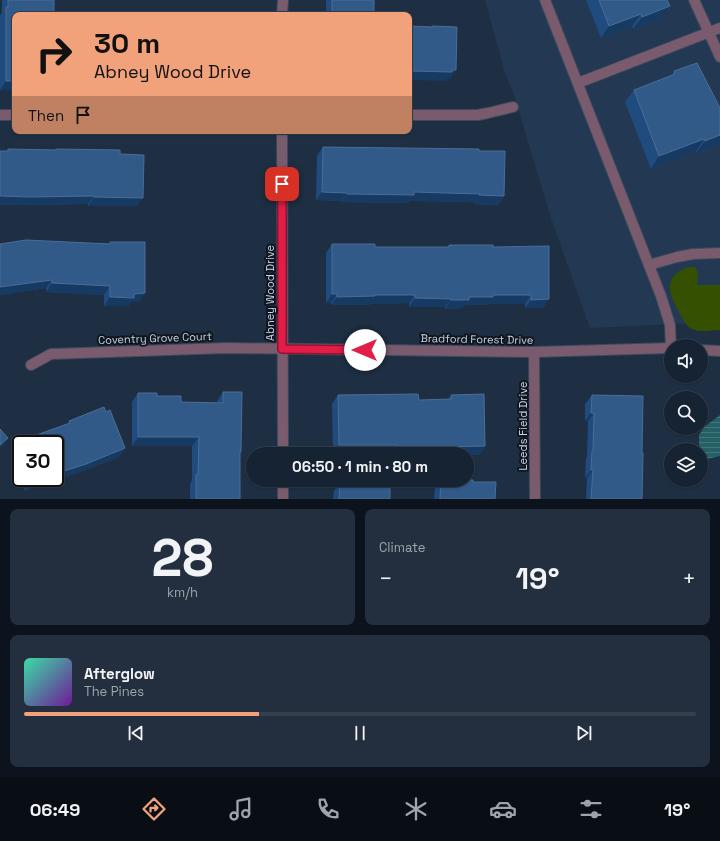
<!DOCTYPE html>
<meta charset="utf-8">
<style>
body{margin:0;font-family:"Space Grotesk",sans-serif;background:#232f3e;color:#f1f3f6;height:100vh;display:flex;flex-direction:column;font-size:15px;white-space:nowrap}
*{box-sizing:border-box;margin:0}
p{font-size:13px;color:#9ea4ac}
.icon{flex:none;width:22px;height:22px;fill:none;stroke:currentColor;stroke-width:2;stroke-linecap:round;stroke-linejoin:round}
.map{position:relative;height:499px;overflow:hidden}
.side{display:flex;flex-direction:column;gap:10px;padding:10px;background:#0c131c;flex:1}
.side>*{flex:none}
.banner{position:absolute;left:12px;top:12px;width:400px;height:122px;border-radius:8px;box-shadow:0 1px 3px #0004,0 0 0 1px #35404d;background:#f1a27b;color:#111;overflow:hidden}
.tools{position:absolute;left:664px;top:339px;display:grid;gap:8px}
.tools a{display:grid;place-items:center;width:44px;height:44px;border-radius:50%;background:#162332;box-shadow:0 1px 3px #0004,0 0 0 1px #35404d;font-size:20px}
.speed{position:absolute;left:12px;top:435px;display:flex;gap:8px;font-size:20px;font-weight:700;text-align:center}
.speed>*{display:grid;place-content:center;width:52px;height:52px;border-radius:50%;background:#162332;box-shadow:0 1px 3px #0004,0 0 0 1px #35404d;line-height:1}
.speed .limit{border:2px solid #111;border-radius:6px;background:#fff;color:#111}
.pin{position:absolute;display:grid;place-items:center;width:34px;height:34px;color:#fff;margin:-17px;border-radius:8px;box-shadow:0 2px 6px #0006}
.me{position:absolute;width:44px;margin:-22px;rotate:270deg;stroke-linejoin:round;filter:drop-shadow(0 0 3px #0008)}
.turn{display:flex;align-items:center;gap:14px;height:84px;padding:0 16px;font-size:18px}
.turn .icon{width:52px;height:52px;stroke-width:2.5}
.turn b{display:block;font-size:28px;line-height:34px}
.then{display:flex;align-items:center;height:38px;padding:0 16px;background:#0003;gap:8px;font-size:15px}
.big{font-size:30px;font-weight:700;line-height:1.1}
.side .tile{flex:1;display:flex;flex-direction:column;justify-content:center;gap:6px;min-width:0;padding:0 14px;border-radius:8px;background:#232f3e}
.side .dial{align-items:center;gap:0}
.dial b{font-size:52px;line-height:1}
.song{display:flex;align-items:center;gap:12px}
.cover{width:48px;height:48px;border-radius:6px;background:linear-gradient(135deg,hsl(160 70% 55%),hsl(280 70% 35%))}
.played{height:4px;border-radius:2px;background:linear-gradient(90deg,#f1a27b 35%,#35404d 35%)}
.keys{display:flex;justify-content:space-around;direction:ltr}
.heat{display:flex;justify-content:space-between;align-items:center;font-size:22px;direction:ltr}
.side .tiles{flex:1;display:grid;gap:10px;grid-template-columns:1fr 1fr}
.tile:last-child{grid-column:span 2}
.trip{position:absolute;left:246px;top:447px;width:228px;height:40px;border-radius:20px;background:#162332;box-shadow:0 1px 3px #0004,0 0 0 1px #35404d;font-weight:700;line-height:40px;text-align:center}
.tab-bar{display:flex;height:64px;justify-content:space-around;align-items:center;background:#090e14;color:#9ea4ac}
.tab-bar .icon{width:28px;height:28px}
.tab-bar .selected{color:#f1a27b}
.tab-bar b{font-size:18px;color:#f1f3f6}
.map>svg:first-child{display:block}
.built{fill:#233852}
.green{fill:#365002}
.water{fill:url(#water-rules)}
.lines{fill:none;stroke-linecap:round;stroke-linejoin:round}
.minor-casing{stroke:#3a4a5d;stroke-width:12}
.minor{stroke:#795b6d;stroke-width:10}
.wall{fill:#204b7e;fill-rule:evenodd}
.shaded-wall{fill:#173a62}
.building{fill:#325a89;stroke:#4a6d97}
.route-casing{stroke:#92132f;stroke-width:10}
.route{stroke:#e11d48;stroke-width:7}
.labels{text-anchor:middle;dominant-baseline:central;stroke-width:4;stroke-linejoin:round;paint-order:stroke}
.street-label{font-size:11px;fill:#cbd5e3;stroke:#0f1620}
</style>
<div class="map">
<svg width="720" height="499" viewBox="0 0 720 499">
<defs>
<pattern id="water-rules" width="6" height="5" patternUnits="userSpaceOnUse"><rect width="6" height="5" fill="#256067"/><path d="M0 2.5h6" fill="none" stroke="#43767d"/></pattern>
</defs>
<rect width="100%" height="100%" fill="#1e2f43"/>
<polygon class="built" points="485,0 720,0 720,322 590,328 551,218 514,95 505,73"/>
<path class="green" d="M688 267H695L698 272 697 285H720V330C712 330 700 333 692 329 686 326 682 318 679 312 668 292 663 277 688 267Z"/>
<polygon class="water" points="720,415 720,456 707,459 702,455 699,445 699,435 704,427"/>
<g class="lines">
<g class="minor-casing">
<g id="minor">
<polyline points="545,0 661,296 670,325 671,348"/>
<polyline points="694,0 720,57"/>
<polyline points="282,15 283,0"/>
<polyline points="578,83 720,28"/>
<polyline points="0,115 15,115"/>
<polyline points="409,115 478,115 488,113 513,107"/>
<polyline points="282,131 283,454"/>
<polyline points="649,265 677,257 693,254 720,253"/>
<polyline points="701,350 720,351"/>
<polyline points="534,352 535,499"/>
<polyline points="31,365 51,354 227,348 534,352 671,348"/>
<polyline points="283,480 283,499"/>
</g>
</g>
<use href="#minor" class="minor"/>
</g>
<g class="wall">
<polygon points="2,0 54,0 15,15 15,90 0,90 0,15 2,13"/>
<rect x="326" y="0" width="48" height="15"/>
<polygon points="586,0 667,0 661,18 633,29 632,26 601,38"/>
<polygon points="674,71 720,108 720,144 696,153 696,151 651,169 625,102 634,90 671,76"/>
<polygon points="323,147 479,151 504,196 498,205 473,204 474,202 410,201 408,203 341,202 341,201 316,200 317,156"/>
<polygon points="8,149 55,150 56,149 120,154 137,206 88,206 88,204 23,205 8,151"/>
<polygon points="110,242 145,293 139,302 131,302 128,306 104,306 104,295 46,292 46,288 0,295 110,244"/>
<polygon points="332,244 375,247 448,247 449,245 493,247 549,299 543,308 525,308 525,304 488,304 487,305 465,305 463,308 445,309 445,307 409,307 409,303 370,304 369,305 331,305 331,303 326,303 326,253"/>
<polygon points="223,392 240,454 240,499 190,499 190,484 192,480 192,446 132,446 132,402 138,393 157,396 181,402 217,403 217,401"/>
<polygon points="338,395 419,400 448,399 451,395 485,446 479,455 467,455 467,454 333,454 332,404"/>
<polygon points="592,395 642,499 586,499 587,478 585,478 586,459 587,457 588,421 585,421 585,404"/>
<path d="M69 421 125 448 119 457 80 472 25 491 11 451 17 442 68 424ZM21 444 55 478H21Z"/>
<polygon points="440,480 473,480 473,482 495,499 434,499 435,488"/>
<polygon points="340,483 390,499 333,499 334,491"/>
</g>
<g class="shaded-wall">
<polygon points="670,6 661,18 633,29 642,17"/>
<polygon points="641,14 632,26 601,38 609,26"/>
<polygon points="453,70 456,70 450,79 448,79 446,81 409,80 409,71"/>
<polygon points="6,81 15,81 15,90 0,90"/>
<polygon points="720,135 720,144 696,153 705,141"/>
<polygon points="704,139 696,151 651,169 659,156"/>
<polygon points="322,192 347,193 341,201 316,200"/>
<polygon points="414,192 480,194 474,202 410,201 408,203 341,202 347,194"/>
<polygon points="479,195 504,196 498,205 473,204"/>
<polygon points="0,196 94,196 88,204 23,205 0,205"/>
<polygon points="94,197 143,198 137,206 88,206"/>
<polygon points="52,280 46,288 0,295 0,287"/>
<polygon points="52,283 110,286 104,295 46,292"/>
<polygon points="145,293 139,302 131,302 128,306 104,306 110,297 134,294"/>
<polygon points="332,294 337,294 331,303 326,303"/>
<polygon points="375,295 415,295 409,303 370,304 369,305 331,305 337,297"/>
<polygon points="493,295 531,295 525,304 488,304 487,305 465,305 463,308 445,309 451,300 469,297"/>
<polygon points="415,298 451,299 445,307 409,307"/>
<polygon points="549,299 543,308 525,308 531,300"/>
<polygon points="591,413 594,413 588,421 585,421"/>
<polygon points="138,437 199,437 192,446 132,446"/>
<polygon points="8,438 2,446 0,448 0,445"/>
<polygon points="339,445 397,445 391,454 333,454"/>
<polygon points="485,446 479,455 467,455 467,454 392,454 397,448"/>
<polygon points="125,448 119,457 80,472 25,491 31,483 45,478 55,478 55,474"/>
<polygon points="591,470 593,470 587,478 585,478"/>
</g>
<g class="building">
<polygon points="8,0 54,0 54,15 15,15 15,81 6,81 6,7 8,7"/>
<rect x="332" y="0" width="42" height="15"/>
<polygon points="599,0 667,0 670,6 642,17 641,14 609,26"/>
<polygon points="409,26 432,27 432,26 457,27 456,70 453,70 452,72 409,71"/>
<polygon points="697,63 720,108 720,135 705,141 704,139 659,156 634,90 675,74 674,71"/>
<polygon points="323,147 479,149 479,151 505,151 504,196 479,195 480,194 414,192 414,195 347,194 347,193 322,192"/>
<polygon points="8,149 56,150 56,149 120,150 120,154 144,155 143,198 94,197 94,196 29,197 0,196 0,151 8,151"/>
<polygon points="26,240 110,244 110,242 145,242 145,293 134,294 134,298 110,297 110,286 52,283 52,280 0,287 0,244"/>
<polygon points="332,244 375,244 375,247 449,247 449,245 493,245 493,247 549,246 549,299 531,300 531,295 493,295 493,297 469,297 469,300 451,300 451,299 415,298 415,295 375,295 375,296 337,297 337,294 332,294"/>
<polygon points="223,392 242,392 241,452 240,452 240,499 196,499 196,475 198,475 199,437 138,437 138,393 157,393 157,396 181,396 181,402 223,403"/>
<polygon points="418,394 419,400 452,399 451,395 484,394 485,446 397,448 397,445 339,445 338,395"/>
<polygon points="592,395 643,396 642,453 643,453 642,499 591,499 593,470 591,470 592,451 593,451 594,413 591,413"/>
<polygon points="104,407 106,412 110,410 125,448 86,464 55,474 55,444 21,444 21,453 17,442 70,423 69,421"/>
<polygon points="0,429 8,438 0,445"/>
<polygon points="30,478 45,478 31,483"/>
<polygon points="441,480 473,480 473,482 496,482 495,499 440,499"/>
<polygon points="340,483 390,483 390,499 339,499"/>
</g>
<g class="lines">
<g class="route-casing">
<polyline id="route" points="282,184 282,349 365,350"/>
</g>
<use href="#route" class="route"/>
</g>
<g class="labels">
<g class="street-label">
<text transform="translate(270 293) rotate(-90)">Abney Wood Drive</text>
<text transform="translate(155 338) rotate(-2)">Coventry Grove Court</text>
<text transform="translate(477 339) rotate(1)">Bradford Forest Drive</text>
<text transform="translate(523 426) rotate(-90)">Leeds Field Drive</text>
</g>
</g>
</svg>
<div class="tools">
<a><svg class="icon" aria-label="sound" viewBox="0 0 24 24"><path d="M4 9h4l5-4v14l-5-4H4zM17 9q2 3 0 6"/></svg></a>
<a><svg class="icon" aria-label="search" viewBox="0 0 24 24"><circle cx="10" cy="10" r="6"/><path d="M15 15l6 6"/></svg></a>
<a><svg class="icon" aria-label="layers" viewBox="0 0 24 24"><path d="M12 4l9 5-9 5-9-5zM3 14l9 5 9-5"/></svg></a>
</div>
<div class="speed"><div class="limit">30</div></div>
<div class="pin" style="left:282px;top:184px;background:#d93025"><svg class="icon" aria-label="arrive" viewBox="0 0 24 24"><path d="M6 21V4h12l-3 4 3 4H6"/></svg></div>
<svg class="me" style="left:365px;top:350px" viewBox="-20 -20 40 40"><circle r="19" fill="#fff"/><path d="M0-13L10 11 0 6-10 11z" fill="#e11d48"/></svg>
<div class="trip">06:50 · 1 min · 80 m</div>
<div class="banner">
<div class="turn"><svg class="icon" aria-label="right" viewBox="0 0 24 24"><path d="M7 20v-9h11M14 6l5 5-5 5"/></svg><div><b>30 m</b>Abney Wood Drive</div></div>
<div class="then">Then<svg class="icon" aria-label="arrive" viewBox="0 0 24 24"><path d="M6 21V4h12l-3 4 3 4H6"/></svg></div>
</div>
</div>
<section class="side">
<div class="tiles">
<div class="tile dial"><b>28</b><p>km/h</p></div>
<div class="tile"><p>Climate</p>
<div class="heat"><a>−</a><b class="big">19°</b><a>+</a></div>
</div>
<div class="tile">
<div class="song"><i class="cover"></i><div><b>Afterglow</b><p>The Pines</p></div></div>
<div class="played"></div>
<div class="keys"><svg class="icon" aria-label="previous" viewBox="0 0 24 24"><path d="M18 5L8 12l10 7zM5 5v14"/></svg><svg class="icon" aria-label="pause" viewBox="0 0 24 24"><path d="M8 5v14M16 5v14"/></svg><svg class="icon" aria-label="next" viewBox="0 0 24 24"><path d="M6 5l10 7-10 7zM19 5v14"/></svg></div>
</div>
</div>
</section>
<nav class="tab-bar">
<b>06:49</b>
<svg class="icon selected" aria-label="directions" viewBox="0 0 24 24"><path d="M12 3l9 9-9 9-9-9zM9 14v-3h6M13 9l2 2-2 2"/></svg>
<svg class="icon" aria-label="music" viewBox="0 0 24 24"><path d="M9 18V5l10-2v13"/><circle cx="6" cy="18" r="3"/><circle cx="16" cy="16" r="3"/></svg>
<svg class="icon" aria-label="phone" viewBox="0 0 24 24"><path d="M5 4h4l2 5-3 2q2 4 5 5l2-3 5 2v4C11 20 4 13 5 4z"/></svg>
<svg class="icon" aria-label="climate" viewBox="0 0 24 24"><path d="M12 3v18M4 7l16 10M4 17L20 7"/></svg>
<svg class="icon" aria-label="car" viewBox="0 0 24 24"><path d="M5 17H2v-5l4-1 3-4h7l3 4 3 1v5h-3M9 17h6M6 11h13"/><circle cx="7" cy="17" r="2"/><circle cx="17" cy="17" r="2"/></svg>
<svg class="icon" aria-label="filters" viewBox="0 0 24 24"><path d="M4 7h16M4 17h16"/><circle cx="9" cy="7" r="2"/><circle cx="15" cy="17" r="2"/></svg>
<b>19°</b>
</nav>
